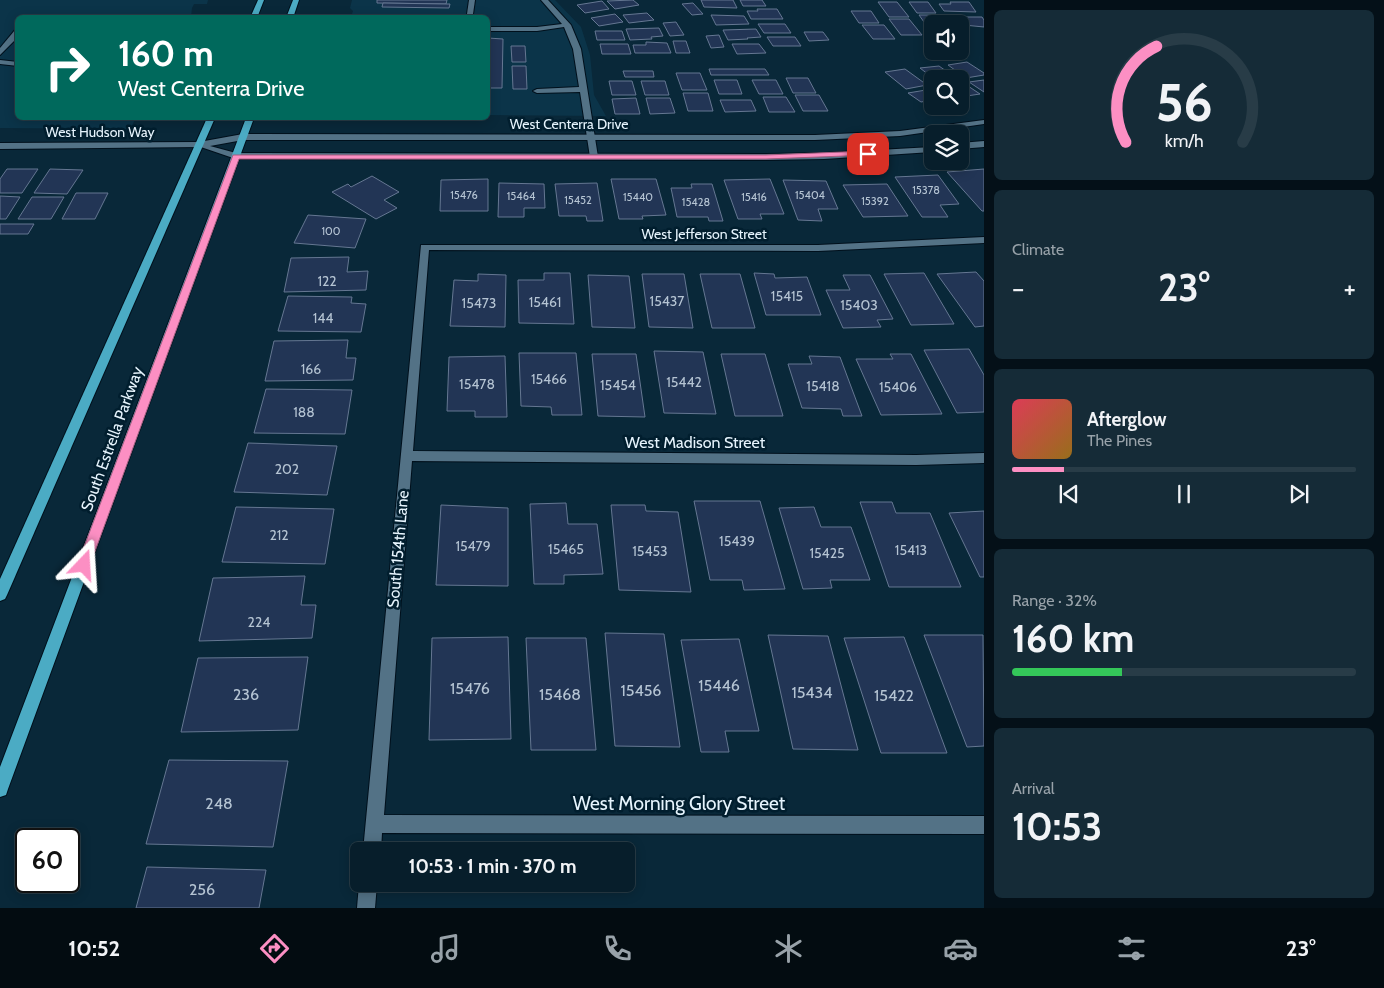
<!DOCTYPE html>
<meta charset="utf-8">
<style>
body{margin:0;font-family:Cabin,sans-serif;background:#152b37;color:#f1f3f6;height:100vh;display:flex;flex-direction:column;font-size:19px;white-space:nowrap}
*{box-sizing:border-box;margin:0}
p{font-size:16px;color:#98a2a9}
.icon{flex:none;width:28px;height:28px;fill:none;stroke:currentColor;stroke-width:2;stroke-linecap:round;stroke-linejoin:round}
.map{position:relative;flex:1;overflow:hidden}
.drawer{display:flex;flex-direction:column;gap:10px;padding:10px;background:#041018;width:400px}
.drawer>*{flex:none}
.guide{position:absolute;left:15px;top:15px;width:475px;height:105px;border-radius:8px;box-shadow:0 2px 12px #0003,0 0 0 1px #283c47;background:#00695c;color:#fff;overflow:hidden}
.buttons{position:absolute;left:924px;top:15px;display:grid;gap:10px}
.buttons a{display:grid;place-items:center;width:45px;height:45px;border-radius:8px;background:#071e2b;box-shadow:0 2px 12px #0003,0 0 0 1px #283c47;font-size:25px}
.speed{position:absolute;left:15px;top:828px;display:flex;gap:10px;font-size:25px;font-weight:700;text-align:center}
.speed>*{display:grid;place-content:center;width:65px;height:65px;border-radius:50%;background:#071e2b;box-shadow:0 2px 12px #0003,0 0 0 1px #283c47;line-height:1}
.speed .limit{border:2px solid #111;border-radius:8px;background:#fff;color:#111}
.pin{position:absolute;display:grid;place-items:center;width:42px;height:42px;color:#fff;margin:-21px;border-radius:10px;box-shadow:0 2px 8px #0006}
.me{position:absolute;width:55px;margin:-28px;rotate:20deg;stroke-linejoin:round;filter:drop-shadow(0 0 4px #0008)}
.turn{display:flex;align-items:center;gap:18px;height:105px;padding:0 20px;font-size:22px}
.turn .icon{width:65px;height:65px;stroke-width:2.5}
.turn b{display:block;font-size:35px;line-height:42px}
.big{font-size:38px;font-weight:800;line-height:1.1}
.drawer .tile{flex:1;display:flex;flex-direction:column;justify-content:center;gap:8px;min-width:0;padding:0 18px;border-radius:8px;background:#152b37}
.drawer .dial{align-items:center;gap:0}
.dial svg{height:130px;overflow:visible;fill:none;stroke:#283c47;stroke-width:7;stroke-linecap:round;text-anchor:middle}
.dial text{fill:#f1f3f6;stroke:none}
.song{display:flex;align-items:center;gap:15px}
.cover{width:60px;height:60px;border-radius:8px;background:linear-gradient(135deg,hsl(350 70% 55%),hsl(40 70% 35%))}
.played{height:5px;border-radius:2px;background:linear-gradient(90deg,#fc8fc3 15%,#283c47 15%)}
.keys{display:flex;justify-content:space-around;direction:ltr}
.heat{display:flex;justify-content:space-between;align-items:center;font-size:28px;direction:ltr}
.charge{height:8px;border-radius:4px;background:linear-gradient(90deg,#34c759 32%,#283c47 0)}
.trip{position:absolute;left:350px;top:842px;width:285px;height:50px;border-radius:8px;background:#071e2b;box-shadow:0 2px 12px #0003,0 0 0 1px #283c47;font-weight:800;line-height:50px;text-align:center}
.menu{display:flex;height:80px;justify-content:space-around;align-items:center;background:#030c11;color:#98a2a9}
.menu .icon{width:35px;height:35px}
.menu .active{color:#fc8fc3}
.menu b{font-size:22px;color:#f1f3f6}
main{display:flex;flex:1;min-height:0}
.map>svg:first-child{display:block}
.built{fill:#0b3449}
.building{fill:#223555;stroke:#657792}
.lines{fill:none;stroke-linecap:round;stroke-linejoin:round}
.service-casing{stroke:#00101c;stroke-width:2}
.minor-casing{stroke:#00101c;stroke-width:2}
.tertiary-casing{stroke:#00101c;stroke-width:2}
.primary-casing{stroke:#00101c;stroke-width:2}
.service{fill:#537286;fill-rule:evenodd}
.minor{fill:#537286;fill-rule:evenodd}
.tertiary{fill:#537286;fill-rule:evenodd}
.primary{fill:#4babc4;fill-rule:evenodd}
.route{fill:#fc8fc3;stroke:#a45d7f}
.labels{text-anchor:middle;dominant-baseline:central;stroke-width:5;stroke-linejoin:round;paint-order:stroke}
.far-number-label{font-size:11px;fill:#b5c4d3}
.far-street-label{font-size:14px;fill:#e6f4fd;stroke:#011e2e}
.number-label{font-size:14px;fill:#b5c4d3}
.street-label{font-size:16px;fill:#e6f4fd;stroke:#011e2e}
.near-number-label{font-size:16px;fill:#b5c4d3}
.near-street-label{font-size:19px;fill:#e6f4fd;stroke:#011e2e}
</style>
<main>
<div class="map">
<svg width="984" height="908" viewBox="0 0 984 908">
<rect width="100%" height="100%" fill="#092839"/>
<g class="built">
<polygon points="0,0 208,0 207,4 194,4 192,8 191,17 18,18 18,118 136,118 130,129 0,128"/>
<polygon points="352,0 555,0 581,27 590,55 594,95 606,116 488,115 488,18 351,17 353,11 350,8"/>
</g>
<g class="building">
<polygon points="377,0 447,0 446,4 377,3"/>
<polygon points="633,0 639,5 615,9 607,1"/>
<polygon points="701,0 733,0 737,8 704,7"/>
<polygon points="740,0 762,0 766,6 743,6"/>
<polygon points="602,1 609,9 585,13 577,5"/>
<polygon points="878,2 897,2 909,17 889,17"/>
<polygon points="909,2 928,2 936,13 917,13"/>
<polygon points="950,2 969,2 976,12 944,11 939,4 951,4"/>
<polygon points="383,3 446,4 450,4 449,8 382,7"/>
<polygon points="693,3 703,14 692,15 682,4"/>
<polygon points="757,9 777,9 783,19 751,19 747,11 758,11"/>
<polygon points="851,11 871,11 879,23 859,23"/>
<polygon points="647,13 654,20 629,23 623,15"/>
<polygon points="615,14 623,22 599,26 591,18"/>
<polygon points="711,15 744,16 749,24 716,25"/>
<polygon points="919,15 937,15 944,24 932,24 932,29 929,29"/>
<polygon points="949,17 982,17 984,20 984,27 954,24"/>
<polygon points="889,19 909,19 922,35 901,35"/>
<polygon points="676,22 684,35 670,36 663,23"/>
<polygon points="758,24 785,24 791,33 764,33"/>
<polygon points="862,25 884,25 895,39 873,39"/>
<polygon points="659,28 663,36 651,37 652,39 630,40 626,29"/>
<polygon points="756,29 761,37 747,38 748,39 728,40 723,30"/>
<polygon points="595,31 622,31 625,40 597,40"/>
<polygon points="804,32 823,32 829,40 809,41"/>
<polygon points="719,35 724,47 711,48 706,36"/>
<polygon points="767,37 795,37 801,46 773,46"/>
<polygon points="488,38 503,39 502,88 488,88"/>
<polygon points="673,41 686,41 690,53 676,53"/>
<polygon points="646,42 667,43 671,53 635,53 633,45 646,45"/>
<polygon points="600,44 628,44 631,54 602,54"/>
<polygon points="732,44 759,44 766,53 737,54"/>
<polygon points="511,46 525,46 526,62 512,62"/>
<polygon points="967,62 984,73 984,75 966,78 948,65"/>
<polygon points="512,66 526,66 527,89 513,89"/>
<polygon points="939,66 956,78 934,79 920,68"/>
<polygon points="709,69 765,69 769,75 711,75"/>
<polygon points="905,69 927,85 906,89 885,72"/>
<polygon points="623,71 653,71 654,77 625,77"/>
<polygon points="676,73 700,73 707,90 682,90"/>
<polygon points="786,78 808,78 816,93 793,93"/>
<polygon points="714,80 737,80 742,94 719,94"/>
<polygon points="752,80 776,80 783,94 759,94"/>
<polygon points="984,80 984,92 969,82"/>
<polygon points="609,81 632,81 636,95 612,95"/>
<polygon points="641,81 665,81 669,95 645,95"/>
<polygon points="960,84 965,84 980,94 960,97"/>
<polygon points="932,89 932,100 921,102 908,93"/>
<polygon points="683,93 708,93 713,111 688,111"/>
<polygon points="795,95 819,95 828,111 803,111"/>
<polygon points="763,97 786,97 795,112 769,112"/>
<polygon points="636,98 640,114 615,114 612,99"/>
<polygon points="646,98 670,98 675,113 650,114"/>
<polygon points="720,100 751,100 756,111 725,112"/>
<polygon points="7,169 38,169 22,193 0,193 0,179"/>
<polygon points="50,169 83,170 67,194 34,193"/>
<polygon points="984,169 984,211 982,211 947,172"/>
<polygon points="938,175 959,204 940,205 948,217 922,217 895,177"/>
<polygon points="372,176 399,192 384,200 397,208 376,219 332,192 348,184 351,187"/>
<polygon points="488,179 488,211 440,211 441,180"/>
<polygon points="611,179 656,179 666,215 642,216 643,219 619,219"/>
<polygon points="770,179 784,214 760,214 762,219 738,219 724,180"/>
<polygon points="783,180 826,181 838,209 818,209 822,221 798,220"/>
<polygon points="499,183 544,184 545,208 524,208 524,217 498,217"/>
<polygon points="597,183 603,221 587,221 586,216 559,216 555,184"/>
<polygon points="691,184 712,184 723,221 709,221 708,217 677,217 671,188 692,188"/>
<polygon points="887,184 908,216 863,217 843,185"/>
<polygon points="76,193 108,193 95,219 62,219"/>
<polygon points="0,196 20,197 6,219 0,219"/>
<polygon points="32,197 64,197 51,219 18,219"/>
<polygon points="308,215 366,219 355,248 294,243"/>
<polygon points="0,224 34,224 28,234 0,234"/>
<polygon points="349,257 347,272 368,271 366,290 284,292 291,258"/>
<polygon points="976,272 984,281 984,326 975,327 937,274"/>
<polygon points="544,273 570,273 574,324 519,323 518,280 544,280"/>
<polygon points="754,273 774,274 775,278 807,277 821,315 766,315"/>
<polygon points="924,273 954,324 911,325 884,274"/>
<polygon points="478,274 506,275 505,327 450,326 454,280 478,281"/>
<polygon points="642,274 684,274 693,328 649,327"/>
<polygon points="700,274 740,274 755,328 712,328"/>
<polygon points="588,275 629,276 635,328 592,327"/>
<polygon points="843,275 870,275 893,319 877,320 881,327 843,328 826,290 850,290"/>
<polygon points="288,296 352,297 351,303 366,304 361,332 278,331"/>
<polygon points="348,340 346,358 356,358 353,380 265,381 274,341"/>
<polygon points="969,349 984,375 984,412 957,413 924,350"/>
<polygon points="654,351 703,352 716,414 664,413"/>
<polygon points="519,353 576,353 582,415 552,415 551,407 521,406"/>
<polygon points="592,354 636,354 645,417 598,416"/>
<polygon points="721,354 765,354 783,416 735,416"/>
<polygon points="890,354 911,354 942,414 881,415 856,359 893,359"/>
<polygon points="505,356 507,417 475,417 475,411 447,411 449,357"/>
<polygon points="809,356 840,357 862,416 843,416 841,409 802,408 788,364 812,364"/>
<polygon points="266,389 352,390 345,434 254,433"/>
<polygon points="248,443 337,446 327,495 234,492"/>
<polygon points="694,501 760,501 785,589 744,590 742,580 710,580"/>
<polygon points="860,502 892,502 896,513 930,513 961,587 889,587"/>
<polygon points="566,503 568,524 597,524 603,574 564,575 564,584 534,584 530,504"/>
<polygon points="441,505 508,508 508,586 436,585"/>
<polygon points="611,505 645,505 646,511 678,512 691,592 619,590"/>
<polygon points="236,507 334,509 325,564 222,562"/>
<polygon points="814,507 821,527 851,527 870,580 830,580 832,588 803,589 779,508"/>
<polygon points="984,511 984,577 980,577 949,513"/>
<polygon points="305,576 301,605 316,605 312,638 199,641 213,578"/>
<polygon points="605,633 664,634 680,747 615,746"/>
<polygon points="768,635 828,636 858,750 793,749"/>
<polygon points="924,635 983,635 984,746 967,747"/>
<polygon points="508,637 511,739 429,740 432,638"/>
<polygon points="904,637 947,753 881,753 844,638"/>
<polygon points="526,638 586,638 596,750 531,750"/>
<polygon points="739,639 759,731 725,731 729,752 701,752 681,640"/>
<polygon points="308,657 298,730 181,732 198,658"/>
<polygon points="169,760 288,761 273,847 146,844"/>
<polygon points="147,867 266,870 259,908 136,908"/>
</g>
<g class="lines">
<g class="service-casing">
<g id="service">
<polygon points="469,0 475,0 473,14 470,16 467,14"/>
<polygon points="541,0 548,0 571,25 581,49 598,157 597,159 590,157 580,92 537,93 533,91 537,89 579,87 573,49 564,27 537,31 488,31 488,27 537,27 562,24"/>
<polygon points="15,30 18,30 18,37 0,55 0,48"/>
<polygon points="0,60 18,62 18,66 0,64"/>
</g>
</g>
<g class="minor-casing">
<g id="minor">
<polygon points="199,142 203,145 202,147 0,149 0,143"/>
<polygon points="984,237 984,243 818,251 429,250 413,451 916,455 984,453 984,463 916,465 412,461 384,815 984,816 984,834 382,833 381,851 363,851 421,245 818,245"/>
<polygon points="359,884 377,884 375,908 357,908"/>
</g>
</g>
<g class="tertiary-casing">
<g id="tertiary">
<polygon points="984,120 984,124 900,136 815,140 243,140 210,146 236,153 766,154 824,153 932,147 932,152 824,159 766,160 236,159 195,145 199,142 243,134 815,135 900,131"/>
<polygon points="984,141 984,147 960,149 960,143"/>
</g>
</g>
<g class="primary-casing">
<g id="primary">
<polygon points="258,0 264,0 257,18 250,18"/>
<polygon points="293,0 299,0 293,18 286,18"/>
<polygon points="207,118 215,118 7,595 5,599 0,601 0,579"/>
<polygon points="246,118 254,118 8,789 6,795 0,797 0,767"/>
</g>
</g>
<use href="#service" class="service"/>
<use href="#minor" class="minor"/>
<use href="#tertiary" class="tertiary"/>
<use href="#primary" class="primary"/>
</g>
<polygon class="route" points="868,151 872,154 871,155 766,159 239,159 90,565 88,568 84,570 79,568 77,565 233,155 766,155"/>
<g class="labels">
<g class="far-number-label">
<text x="926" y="190">15378</text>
<text x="464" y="195">15476</text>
<text x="810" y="195">15404</text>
<text x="521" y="196">15464</text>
<text x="638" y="197">15440</text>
<text x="754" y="197">15416</text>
<text x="578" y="200">15452</text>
<text x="875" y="201">15392</text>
<text x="696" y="202">15428</text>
<text x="331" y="231">100</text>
</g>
<g class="far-street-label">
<text x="569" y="124">West Centerra Drive</text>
<text x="100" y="132">West Hudson Way</text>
<text x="704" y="234">West Jefferson Street</text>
</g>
<g class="number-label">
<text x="327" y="281">122</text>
<text x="787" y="296">15415</text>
<text x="667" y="301">15437</text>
<text x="545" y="302">15461</text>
<text x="479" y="303">15473</text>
<text x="859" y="305">15403</text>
<text x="323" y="318">144</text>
<text x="311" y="369">166</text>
<text x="549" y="379">15466</text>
<text x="684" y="382">15442</text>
<text x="477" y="384">15478</text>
<text x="618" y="385">15454</text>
<text x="823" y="386">15418</text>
<text x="898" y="387">15406</text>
<text x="304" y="412">188</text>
<text x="287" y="469">202</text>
<text x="279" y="535">212</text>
<text x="737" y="541">15439</text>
<text x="473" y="546">15479</text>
<text x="566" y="549">15465</text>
<text x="911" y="550">15413</text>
<text x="650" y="551">15453</text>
<text x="827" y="553">15425</text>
<text x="259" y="622">224</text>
</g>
<g class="street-label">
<text transform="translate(112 439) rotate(-70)">South Estrella Parkway</text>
<text x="695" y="442">West Madison Street</text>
<text transform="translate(398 549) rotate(-85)">South 154th Lane</text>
</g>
<g class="near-number-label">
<text x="719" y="685">15446</text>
<text x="470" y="688">15476</text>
<text x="641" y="690">15456</text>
<text x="812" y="692">15434</text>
<text x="246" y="694">236</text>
<text x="560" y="694">15468</text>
<text x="894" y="695">15422</text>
<text x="219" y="803">248</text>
<text x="202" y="889">256</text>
</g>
<g class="near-street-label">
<text x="679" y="803">West Morning Glory Street</text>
</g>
</g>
</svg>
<div class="buttons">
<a><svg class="icon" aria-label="sound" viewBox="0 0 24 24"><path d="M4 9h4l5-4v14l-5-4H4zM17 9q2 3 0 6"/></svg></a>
<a><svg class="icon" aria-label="search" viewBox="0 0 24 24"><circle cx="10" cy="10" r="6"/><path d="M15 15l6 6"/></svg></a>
<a><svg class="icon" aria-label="layers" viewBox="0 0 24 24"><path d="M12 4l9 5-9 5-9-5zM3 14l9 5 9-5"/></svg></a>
</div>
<div class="speed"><div class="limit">60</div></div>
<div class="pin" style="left:868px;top:154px;background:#d93025"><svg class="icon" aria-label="arrive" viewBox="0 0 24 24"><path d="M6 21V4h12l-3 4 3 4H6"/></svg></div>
<svg class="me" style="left:84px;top:565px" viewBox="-20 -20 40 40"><path d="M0-17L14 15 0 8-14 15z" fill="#fc8fc3" stroke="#fff" stroke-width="4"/></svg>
<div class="trip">10:53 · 1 min · 370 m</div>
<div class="guide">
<div class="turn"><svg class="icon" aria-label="right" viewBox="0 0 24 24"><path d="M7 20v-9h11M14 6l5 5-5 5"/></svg><div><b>160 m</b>West Centerra Drive</div></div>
</div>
</div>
<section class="drawer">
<div class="tile dial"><svg viewBox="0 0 100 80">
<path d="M14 69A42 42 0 1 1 86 69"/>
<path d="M14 69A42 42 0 0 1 33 10" stroke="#fc8fc3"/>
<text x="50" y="56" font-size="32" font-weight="700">56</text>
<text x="50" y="72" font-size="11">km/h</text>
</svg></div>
<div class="tile"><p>Climate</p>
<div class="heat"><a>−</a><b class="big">23°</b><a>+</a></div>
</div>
<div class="tile">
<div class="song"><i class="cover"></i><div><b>Afterglow</b><p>The Pines</p></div></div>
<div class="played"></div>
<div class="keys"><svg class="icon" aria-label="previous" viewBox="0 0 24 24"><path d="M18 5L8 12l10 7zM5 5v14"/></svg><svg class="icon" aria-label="pause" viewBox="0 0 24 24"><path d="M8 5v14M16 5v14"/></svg><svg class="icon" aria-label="next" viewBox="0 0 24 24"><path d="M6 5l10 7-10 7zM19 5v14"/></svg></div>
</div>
<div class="tile"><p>Range · 32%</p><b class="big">160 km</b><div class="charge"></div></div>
<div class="tile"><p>Arrival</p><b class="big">10:53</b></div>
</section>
</main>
<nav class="menu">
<b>10:52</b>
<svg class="icon active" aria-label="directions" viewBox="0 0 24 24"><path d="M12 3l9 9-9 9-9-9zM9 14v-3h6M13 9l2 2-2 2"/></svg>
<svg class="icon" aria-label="music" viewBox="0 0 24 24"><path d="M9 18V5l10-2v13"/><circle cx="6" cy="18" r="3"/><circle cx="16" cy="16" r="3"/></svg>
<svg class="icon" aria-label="phone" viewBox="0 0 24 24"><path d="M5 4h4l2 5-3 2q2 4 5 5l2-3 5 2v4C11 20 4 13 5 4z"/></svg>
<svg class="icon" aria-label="climate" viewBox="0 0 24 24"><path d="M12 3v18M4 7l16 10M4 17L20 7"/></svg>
<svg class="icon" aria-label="car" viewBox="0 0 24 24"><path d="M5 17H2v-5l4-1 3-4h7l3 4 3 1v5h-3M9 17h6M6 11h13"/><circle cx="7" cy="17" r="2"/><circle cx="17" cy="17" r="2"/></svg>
<svg class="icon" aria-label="filters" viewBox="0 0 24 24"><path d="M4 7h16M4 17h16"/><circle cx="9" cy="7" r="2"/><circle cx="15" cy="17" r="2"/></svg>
<b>23°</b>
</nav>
